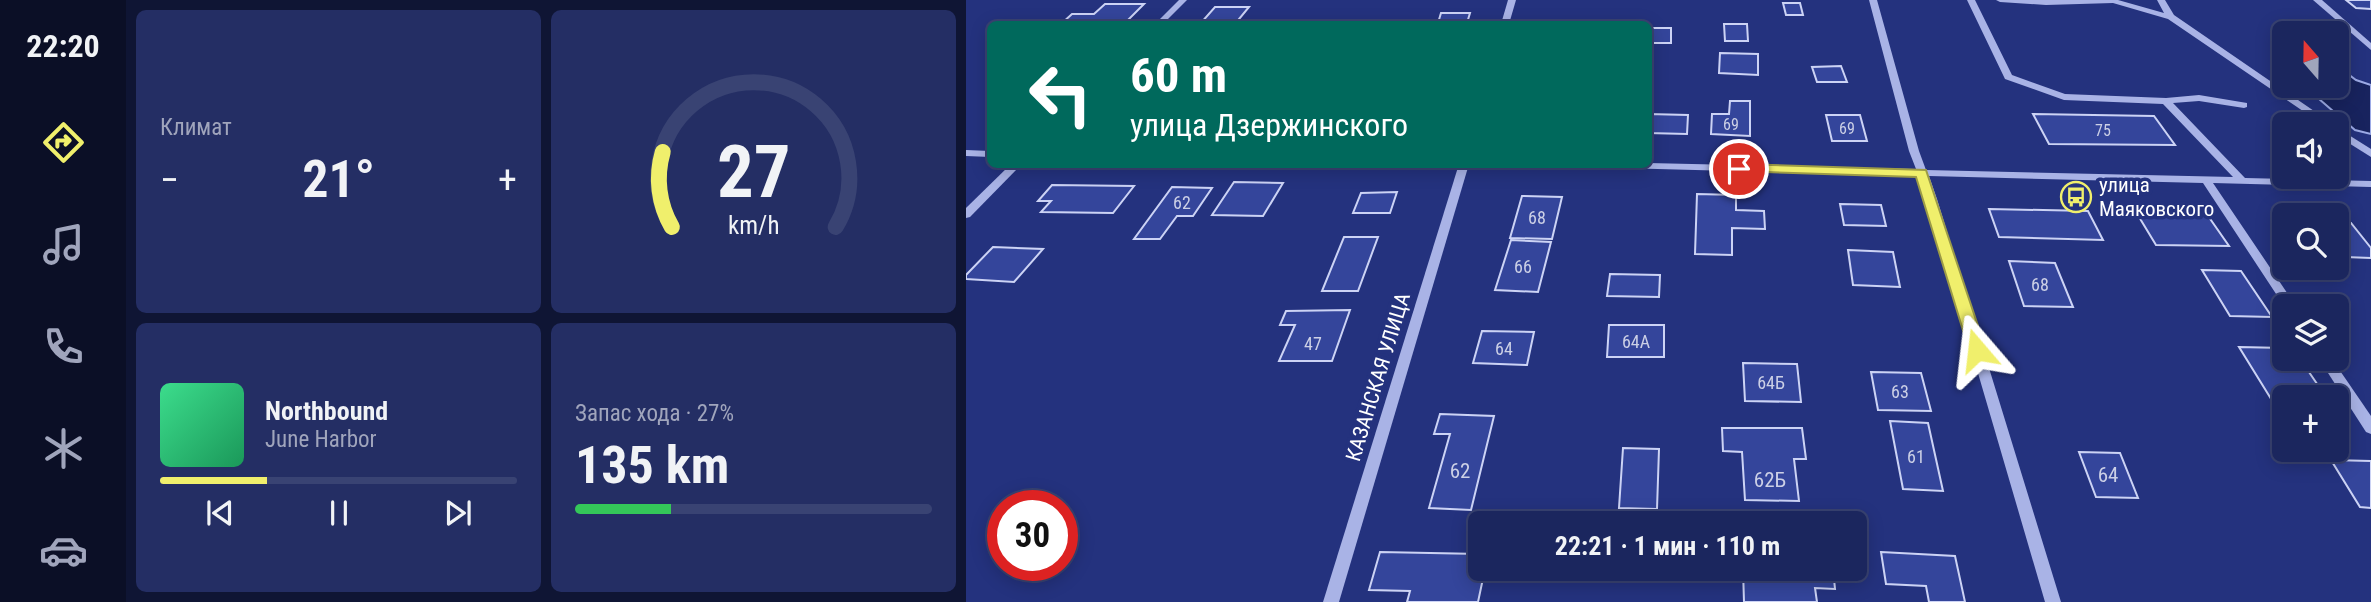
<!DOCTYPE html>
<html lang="ru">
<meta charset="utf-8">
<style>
body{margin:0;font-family:"Roboto Condensed",sans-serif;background:#242e64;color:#f1f3f6;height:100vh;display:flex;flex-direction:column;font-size:26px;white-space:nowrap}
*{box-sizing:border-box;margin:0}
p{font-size:23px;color:#a0a5bc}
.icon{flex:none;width:38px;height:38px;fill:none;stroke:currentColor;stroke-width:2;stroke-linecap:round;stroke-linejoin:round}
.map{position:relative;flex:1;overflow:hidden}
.side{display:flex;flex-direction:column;gap:10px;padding:10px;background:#0f1534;width:840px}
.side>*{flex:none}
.top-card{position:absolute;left:21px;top:21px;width:665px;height:147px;border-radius:10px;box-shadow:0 4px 18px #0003,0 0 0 2px #394373;background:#00695c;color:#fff;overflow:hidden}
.needle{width:46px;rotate:340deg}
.controls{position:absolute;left:1306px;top:21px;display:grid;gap:14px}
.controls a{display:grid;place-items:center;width:77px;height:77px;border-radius:10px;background:#1b265e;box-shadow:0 4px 18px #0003,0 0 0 2px #394373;font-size:35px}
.speed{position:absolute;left:21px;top:490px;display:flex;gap:14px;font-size:35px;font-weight:700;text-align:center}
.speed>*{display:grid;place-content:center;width:91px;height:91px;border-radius:50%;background:#1b265e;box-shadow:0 4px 18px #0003,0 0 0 2px #394373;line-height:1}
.speed .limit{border:10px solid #d22;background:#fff;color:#111}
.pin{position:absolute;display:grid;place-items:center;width:60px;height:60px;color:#fff;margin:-30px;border:4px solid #fff;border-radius:50%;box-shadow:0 2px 7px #0007}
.me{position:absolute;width:77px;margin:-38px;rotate:343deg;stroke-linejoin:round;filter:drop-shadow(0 0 5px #0008)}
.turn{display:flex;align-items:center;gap:24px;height:147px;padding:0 28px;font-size:32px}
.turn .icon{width:91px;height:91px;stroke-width:2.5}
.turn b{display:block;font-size:49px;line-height:60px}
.big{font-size:52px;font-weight:700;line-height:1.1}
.side .card{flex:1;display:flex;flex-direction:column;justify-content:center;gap:10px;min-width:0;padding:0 24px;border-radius:10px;background:#242e64}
.side .dial{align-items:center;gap:0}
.dial svg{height:182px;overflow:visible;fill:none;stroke:#394373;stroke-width:7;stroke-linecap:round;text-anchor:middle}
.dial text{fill:#f1f3f6;stroke:none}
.song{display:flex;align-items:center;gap:21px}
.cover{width:84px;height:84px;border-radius:10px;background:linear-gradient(135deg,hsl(150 70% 55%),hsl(150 70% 35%))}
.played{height:7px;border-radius:4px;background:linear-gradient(90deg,#f0ef6c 30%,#394373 30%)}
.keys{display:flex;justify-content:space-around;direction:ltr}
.heat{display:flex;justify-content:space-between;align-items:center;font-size:38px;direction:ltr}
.charge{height:10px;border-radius:5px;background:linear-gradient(90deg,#34c759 27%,#394373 0)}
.side .tiles{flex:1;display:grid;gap:10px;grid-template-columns:repeat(2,1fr)}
.trip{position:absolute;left:502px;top:511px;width:399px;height:70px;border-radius:10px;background:#1b265e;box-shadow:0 4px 18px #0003,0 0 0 2px #394373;font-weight:700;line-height:70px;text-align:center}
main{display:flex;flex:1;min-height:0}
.tab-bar{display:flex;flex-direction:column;width:126px;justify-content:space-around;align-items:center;background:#0b0f26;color:#a0a5bc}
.tab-bar .icon{width:49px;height:49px}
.tab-bar .active{color:#f0ef6c}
.tab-bar b{font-size:32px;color:#f1f3f6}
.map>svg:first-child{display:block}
.water{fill:#18235e;stroke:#9dabe7;stroke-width:2}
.building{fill:#34459b;stroke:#ccd3f5;stroke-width:2}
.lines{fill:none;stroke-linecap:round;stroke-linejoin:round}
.minor{fill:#a9b3e6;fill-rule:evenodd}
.route{fill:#f0ef6c;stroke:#9c9b46;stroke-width:2}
.labels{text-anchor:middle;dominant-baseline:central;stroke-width:7;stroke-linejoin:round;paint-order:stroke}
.far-number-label{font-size:16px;fill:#ccd0e6}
.number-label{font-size:18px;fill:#ccd0e6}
.poi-label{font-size:21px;fill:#fff;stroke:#24327e;text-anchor:start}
.street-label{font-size:21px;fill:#fff;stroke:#24327e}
.near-number-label{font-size:21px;fill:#ccd0e6}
</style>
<main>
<nav class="tab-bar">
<b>22:20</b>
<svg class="icon active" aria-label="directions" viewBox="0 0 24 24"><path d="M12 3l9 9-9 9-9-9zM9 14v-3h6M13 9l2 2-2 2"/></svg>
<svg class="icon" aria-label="music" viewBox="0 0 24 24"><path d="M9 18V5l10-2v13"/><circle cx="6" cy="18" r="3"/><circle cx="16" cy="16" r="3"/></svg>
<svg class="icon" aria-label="phone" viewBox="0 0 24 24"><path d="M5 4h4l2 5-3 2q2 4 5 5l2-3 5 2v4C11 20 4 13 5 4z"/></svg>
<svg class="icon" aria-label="climate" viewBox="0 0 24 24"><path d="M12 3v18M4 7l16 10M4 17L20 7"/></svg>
<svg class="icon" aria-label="car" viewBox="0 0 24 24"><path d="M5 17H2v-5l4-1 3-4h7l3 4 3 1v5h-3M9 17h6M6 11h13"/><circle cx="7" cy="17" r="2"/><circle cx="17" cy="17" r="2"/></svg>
</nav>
<section class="side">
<div class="tiles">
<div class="card"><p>Климат</p>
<div class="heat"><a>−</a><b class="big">21°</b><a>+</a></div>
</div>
<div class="card dial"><svg viewBox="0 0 100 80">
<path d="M14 69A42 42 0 1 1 86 69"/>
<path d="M14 69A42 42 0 0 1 10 36" stroke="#f0ef6c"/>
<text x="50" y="56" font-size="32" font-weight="700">27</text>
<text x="50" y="72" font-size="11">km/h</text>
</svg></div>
<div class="card">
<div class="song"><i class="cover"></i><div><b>Northbound</b><p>June Harbor</p></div></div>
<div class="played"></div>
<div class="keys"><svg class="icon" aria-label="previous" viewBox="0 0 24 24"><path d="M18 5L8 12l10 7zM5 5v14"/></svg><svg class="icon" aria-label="pause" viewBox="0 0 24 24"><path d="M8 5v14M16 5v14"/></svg><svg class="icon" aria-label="next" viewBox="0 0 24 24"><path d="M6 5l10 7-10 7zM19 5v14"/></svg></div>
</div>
<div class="card"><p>Запас хода · 27%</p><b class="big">135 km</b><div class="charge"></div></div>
</div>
</section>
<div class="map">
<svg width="1405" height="602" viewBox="0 0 1405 602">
<rect width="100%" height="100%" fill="#24327e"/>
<polygon class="water" points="1370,65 1390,80 1405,85 1405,134 1389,130 1338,86 1370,86"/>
<g class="building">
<polygon points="1380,0 1405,0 1405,9 1390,8"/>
<polygon points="817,3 834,3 837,15 820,15"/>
<polygon points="139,4 178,4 158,24 95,24 106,14 128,14"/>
<polygon points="249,7 283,7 269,24 234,24"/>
<polygon points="475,13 504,13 501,23 472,23"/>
<polygon points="758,24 781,24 782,41 759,41"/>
<rect x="682" y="28" width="23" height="15"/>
<polygon points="754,53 792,54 792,75 753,73"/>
<polygon points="875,66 881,82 851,82 846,67"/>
<polygon points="764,101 784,101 784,136 745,134 746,114 763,114"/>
<polygon points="682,114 722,115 721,134 682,133"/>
<polygon points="1067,114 1188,116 1209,145 1083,144"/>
<polygon points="860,115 894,115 901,141 866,141"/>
<polygon points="268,182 317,183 297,216 246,215"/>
<polygon points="86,185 168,186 147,213 75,212 85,201 72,201"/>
<polygon points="206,187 246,188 227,216 211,216 194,239 168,239"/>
<polygon points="431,192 424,213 387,213 395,193"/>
<polygon points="731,194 770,195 770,210 798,211 799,229 766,228 766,255 729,254"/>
<polygon points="556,196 596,197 586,239 544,238"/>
<polygon points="874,204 915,205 920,226 878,225"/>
<polygon points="1023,209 1122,211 1137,240 1033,237"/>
<polygon points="1170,212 1240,213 1263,246 1190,245"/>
<polygon points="1370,223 1385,223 1405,248 1405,258 1379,257 1370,246"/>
<polygon points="378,237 412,237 392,291 356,291"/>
<polygon points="545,240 585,242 572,292 529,290"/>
<polygon points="27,247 77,249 48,282 0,279 0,275"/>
<polygon points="882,250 927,252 934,287 887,285"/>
<polygon points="1043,261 1089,263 1107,307 1058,306"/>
<polygon points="1236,270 1275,271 1306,317 1264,316"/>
<polygon points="644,274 694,275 693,297 641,296"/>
<polygon points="384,310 366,361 313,361 329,325 314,325 320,311"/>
<polygon points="643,325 698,325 698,357 641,357"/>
<polygon points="516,331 568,332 561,365 507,363"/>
<polygon points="1273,347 1318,348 1318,359 1334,359 1360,397 1318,397 1315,415"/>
<polygon points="777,363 831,364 835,402 779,401"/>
<polygon points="905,372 955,373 965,411 912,410"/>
<polygon points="474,414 528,416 505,510 463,508 484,434 468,434"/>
<polygon points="924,421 962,423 977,491 937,489"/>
<polygon points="756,428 836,428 840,459 828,459 833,501 779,500 776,452 757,451"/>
<polygon points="657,448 693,449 691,509 653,508"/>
<polygon points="1113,452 1154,453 1172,498 1130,497"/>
<polygon points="1365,460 1405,461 1405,508 1394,507"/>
<polygon points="414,552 514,554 514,569 519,569 512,602 441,602 444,591 403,590"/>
<polygon points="915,552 989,556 999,602 963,602 960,586 920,584"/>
<polygon points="777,569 867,569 869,589 849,588 851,602 778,602"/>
</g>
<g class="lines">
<g class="minor">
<polygon points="213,0 221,0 197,24 189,24"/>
<polygon points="542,0 550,0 543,24 535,24"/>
<polygon points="903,0 911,0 953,151 960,170 1267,177 1197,104 1098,100 1039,79 1001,0 1009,0 1046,75 1099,94 1200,98 1233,95 1281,103 1281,107 1278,108 1233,101 1207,103 1279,178 1405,181 1405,187 1247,183 1330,306 1318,306 1237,183 963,176 971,199 1095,602 1079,602 961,199 952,176 616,167 611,164 682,164 682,163 950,169 943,151"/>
<polygon points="1030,0 1152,0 1198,13 1191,0 1199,0 1208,15 1367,124 1356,124 1202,19 1147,3 1080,5 1034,2"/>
<polygon points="1347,0 1356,0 1405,43 1405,50"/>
<polygon points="1370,127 1405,149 1405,157 1370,135"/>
<polygon points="0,150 24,151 24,157 0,156"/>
<polygon points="45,164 56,164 4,217 0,218 0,208"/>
<polygon points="493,164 503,164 373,602 357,602"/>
<polygon points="1353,359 1366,359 1405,416 1405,434 1400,432"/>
</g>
</g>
<polygon class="route" points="773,164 960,170 1020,350 1017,355 1005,355 1003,350 950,177 768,171 766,169"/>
<defs>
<g id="bus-ring" transform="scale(1.575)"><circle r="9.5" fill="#24327e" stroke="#f0ef6c" stroke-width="1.5"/><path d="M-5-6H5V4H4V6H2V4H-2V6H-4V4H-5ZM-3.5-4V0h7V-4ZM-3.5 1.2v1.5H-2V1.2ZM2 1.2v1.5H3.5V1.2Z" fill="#f0ef6c"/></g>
</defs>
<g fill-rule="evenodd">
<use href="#bus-ring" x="1110" y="197"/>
</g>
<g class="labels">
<g class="far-number-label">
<text x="765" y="124">69</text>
<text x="881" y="128">69</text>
<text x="1137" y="130">75</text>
</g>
<g class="number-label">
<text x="216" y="202">62</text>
<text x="571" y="217">68</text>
<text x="557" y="266">66</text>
<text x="1074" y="284">68</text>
<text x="670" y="341">64А</text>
<text x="347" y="343">47</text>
<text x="538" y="348">64</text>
<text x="805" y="382">64Б</text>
<text x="934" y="391">63</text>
<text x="950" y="456">61</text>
</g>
<g class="poi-label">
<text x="1133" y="185">улица<tspan x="1133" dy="24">Маяковского</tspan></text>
</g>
<g class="street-label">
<text transform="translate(412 377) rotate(-73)">КАЗАНСКАЯ УЛИЦА</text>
</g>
<g class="near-number-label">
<text x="494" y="471">62</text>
<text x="1142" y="475">64</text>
<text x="804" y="480">62Б</text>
</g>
</g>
</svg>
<div class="controls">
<a><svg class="needle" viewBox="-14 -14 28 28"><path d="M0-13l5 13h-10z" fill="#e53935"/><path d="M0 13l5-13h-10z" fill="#a0a5bc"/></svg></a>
<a><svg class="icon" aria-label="sound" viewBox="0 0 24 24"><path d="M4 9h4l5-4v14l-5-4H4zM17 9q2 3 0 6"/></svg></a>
<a><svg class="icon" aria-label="search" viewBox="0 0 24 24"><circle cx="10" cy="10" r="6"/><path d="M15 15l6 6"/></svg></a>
<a><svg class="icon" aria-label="layers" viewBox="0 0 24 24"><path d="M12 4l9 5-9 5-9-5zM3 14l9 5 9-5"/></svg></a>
<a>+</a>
</div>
<div class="speed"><div class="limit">30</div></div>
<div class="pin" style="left:773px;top:169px;background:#d93025"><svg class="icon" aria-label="arrive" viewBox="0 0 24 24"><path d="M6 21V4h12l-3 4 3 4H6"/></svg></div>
<svg class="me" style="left:1011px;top:350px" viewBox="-20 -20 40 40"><path d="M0-17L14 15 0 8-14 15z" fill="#f0ef6c" stroke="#fff" stroke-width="4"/></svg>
<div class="trip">22:21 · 1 мин · 110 m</div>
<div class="top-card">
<div class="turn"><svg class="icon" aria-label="left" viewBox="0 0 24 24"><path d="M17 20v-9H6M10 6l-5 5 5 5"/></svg><div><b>60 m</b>улица Дзержинского</div></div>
</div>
</div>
</main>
